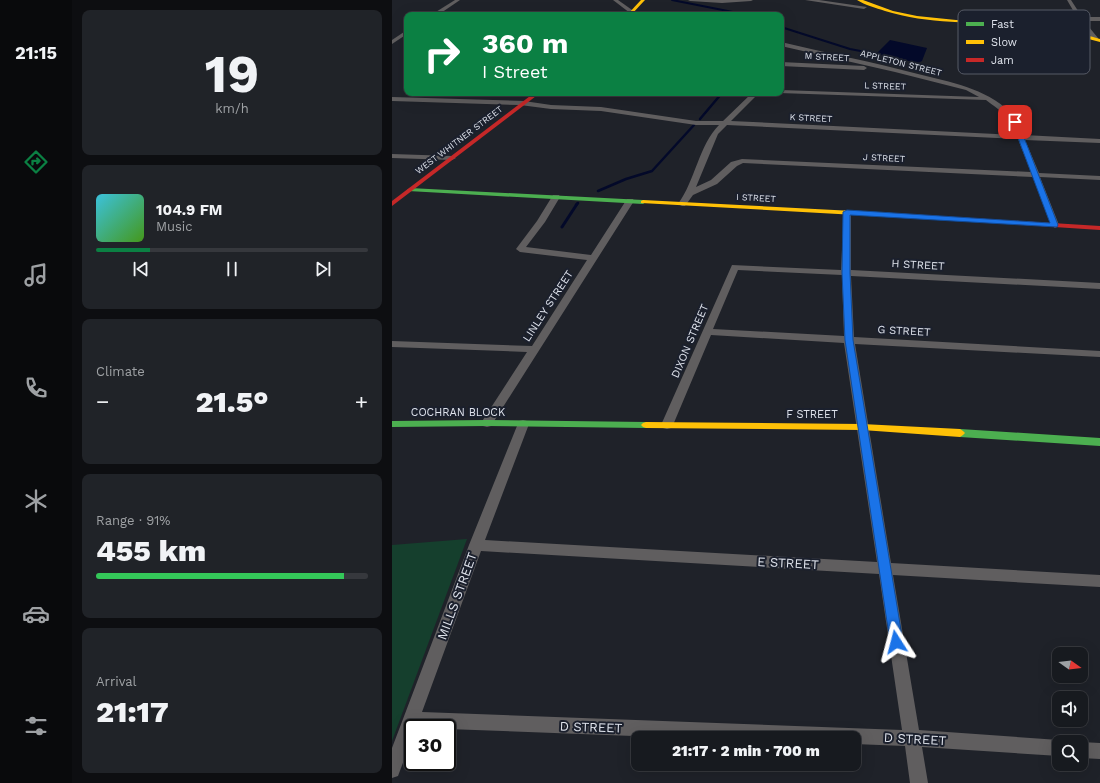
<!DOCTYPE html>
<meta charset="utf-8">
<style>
body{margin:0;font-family:"Work Sans",sans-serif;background:#202328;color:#f1f3f6;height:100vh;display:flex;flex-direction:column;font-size:15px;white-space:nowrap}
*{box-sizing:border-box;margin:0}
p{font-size:13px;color:#9ea1a4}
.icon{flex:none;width:22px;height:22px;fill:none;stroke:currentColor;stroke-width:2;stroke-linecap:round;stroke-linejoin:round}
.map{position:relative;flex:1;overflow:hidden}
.drawer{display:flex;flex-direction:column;gap:10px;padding:10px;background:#0d0e11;width:320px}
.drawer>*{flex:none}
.guide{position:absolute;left:12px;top:12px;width:380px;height:84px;border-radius:8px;box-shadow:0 4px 16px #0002,0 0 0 1px #36383d;background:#0b8043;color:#fff;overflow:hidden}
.needle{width:26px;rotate:104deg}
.fabs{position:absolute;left:660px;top:647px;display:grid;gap:8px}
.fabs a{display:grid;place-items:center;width:36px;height:36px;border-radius:8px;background:#171a1f;box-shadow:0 4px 16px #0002,0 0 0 1px #36383d;font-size:20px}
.speed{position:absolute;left:12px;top:719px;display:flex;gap:8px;font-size:20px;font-weight:700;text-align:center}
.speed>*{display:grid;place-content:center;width:52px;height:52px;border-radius:50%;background:#171a1f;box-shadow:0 4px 16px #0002,0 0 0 1px #36383d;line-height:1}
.speed .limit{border:2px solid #111;border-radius:6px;background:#fff;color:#111}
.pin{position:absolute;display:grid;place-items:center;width:34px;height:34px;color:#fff;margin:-17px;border-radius:8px;box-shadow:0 2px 6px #0006}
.me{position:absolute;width:44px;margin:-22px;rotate:351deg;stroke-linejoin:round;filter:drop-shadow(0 0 3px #0008)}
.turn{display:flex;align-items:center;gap:14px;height:84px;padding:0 12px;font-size:18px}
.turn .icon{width:52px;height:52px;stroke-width:2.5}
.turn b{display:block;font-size:28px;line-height:34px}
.big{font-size:30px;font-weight:800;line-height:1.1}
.drawer .card{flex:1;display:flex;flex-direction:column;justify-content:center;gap:6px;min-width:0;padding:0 14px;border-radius:8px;background:#202328}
.drawer .dial{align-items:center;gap:0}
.dial b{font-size:52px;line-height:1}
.song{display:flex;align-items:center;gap:12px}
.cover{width:48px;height:48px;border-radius:6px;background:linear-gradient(135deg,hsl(190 70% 55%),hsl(100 70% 35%))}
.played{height:4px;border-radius:2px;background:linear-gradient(90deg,#0b8043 20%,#36383d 20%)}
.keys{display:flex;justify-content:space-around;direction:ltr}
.heat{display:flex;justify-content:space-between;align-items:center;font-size:22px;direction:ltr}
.charge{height:6px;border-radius:3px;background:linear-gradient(90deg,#34c759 91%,#36383d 0)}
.trip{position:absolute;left:239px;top:731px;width:230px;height:40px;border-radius:8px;background:#171a1f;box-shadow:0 4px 16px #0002,0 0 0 1px #36383d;font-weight:800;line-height:40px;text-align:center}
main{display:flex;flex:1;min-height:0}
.tab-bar{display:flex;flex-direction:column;width:72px;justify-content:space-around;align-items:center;background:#090a0c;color:#9ea1a4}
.tab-bar .icon{width:28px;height:28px}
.tab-bar .active{color:#0b8043}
.tab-bar b{font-size:18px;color:#f1f3f6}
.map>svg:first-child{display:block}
.green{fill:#153f2d}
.water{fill:#030929}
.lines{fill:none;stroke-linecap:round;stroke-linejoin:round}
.stream-far2{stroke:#030929;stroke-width:2}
.stream-far1{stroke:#030929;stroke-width:2.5}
.stream{stroke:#030929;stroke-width:3}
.street{fill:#605e5f;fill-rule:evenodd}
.fast{fill:#4caf50;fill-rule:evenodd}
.slow{fill:#ffc107;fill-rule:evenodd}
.jam{fill:#c62828;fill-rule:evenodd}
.route{fill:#1a73e8;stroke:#114b97}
.labels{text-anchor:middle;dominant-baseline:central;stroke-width:4;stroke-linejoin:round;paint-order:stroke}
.far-street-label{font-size:9px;fill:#dfe3ec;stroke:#1b202d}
.street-label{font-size:11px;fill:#dfe3ec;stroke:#1b202d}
.near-street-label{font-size:13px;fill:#dfe3ec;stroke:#1b202d}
.key{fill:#1b202d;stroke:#565a66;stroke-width:1}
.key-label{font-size:11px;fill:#dfe3ec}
</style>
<main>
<nav class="tab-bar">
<b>21:15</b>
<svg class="icon active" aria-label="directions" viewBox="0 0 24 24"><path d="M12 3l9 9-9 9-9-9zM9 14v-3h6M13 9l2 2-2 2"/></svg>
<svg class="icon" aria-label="music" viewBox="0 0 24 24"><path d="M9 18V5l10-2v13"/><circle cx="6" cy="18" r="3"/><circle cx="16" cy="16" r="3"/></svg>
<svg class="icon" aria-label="phone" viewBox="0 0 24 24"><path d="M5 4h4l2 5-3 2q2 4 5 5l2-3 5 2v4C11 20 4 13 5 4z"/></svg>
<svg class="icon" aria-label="climate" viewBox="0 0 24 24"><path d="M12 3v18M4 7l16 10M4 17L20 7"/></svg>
<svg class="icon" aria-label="car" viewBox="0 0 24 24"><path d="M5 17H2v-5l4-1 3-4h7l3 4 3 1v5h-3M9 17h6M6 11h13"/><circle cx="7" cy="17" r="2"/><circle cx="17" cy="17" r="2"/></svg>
<svg class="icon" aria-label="filters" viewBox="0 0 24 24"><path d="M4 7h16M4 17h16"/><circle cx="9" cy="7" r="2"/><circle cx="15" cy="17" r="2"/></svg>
</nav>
<section class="drawer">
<div class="card dial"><b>19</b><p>km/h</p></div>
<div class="card">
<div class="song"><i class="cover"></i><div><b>104.9 FM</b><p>Music</p></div></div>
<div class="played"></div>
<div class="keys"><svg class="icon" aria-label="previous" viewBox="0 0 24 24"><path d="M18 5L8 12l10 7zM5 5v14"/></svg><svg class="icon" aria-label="pause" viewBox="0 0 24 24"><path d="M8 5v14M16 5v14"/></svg><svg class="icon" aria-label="next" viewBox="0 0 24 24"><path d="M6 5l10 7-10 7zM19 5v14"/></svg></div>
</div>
<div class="card"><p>Climate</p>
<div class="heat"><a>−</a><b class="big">21.5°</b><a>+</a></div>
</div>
<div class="card"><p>Range · 91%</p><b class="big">455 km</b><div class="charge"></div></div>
<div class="card"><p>Arrival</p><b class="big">21:17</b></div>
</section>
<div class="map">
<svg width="708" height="783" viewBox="0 0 708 783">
<rect width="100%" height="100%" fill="#1f2229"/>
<polygon class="green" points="75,539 0,741 0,545"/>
<polygon class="water" points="498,40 535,48 530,61 526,63 484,54"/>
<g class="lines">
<g class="stream-far2">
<polyline points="280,0 356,15"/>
<polyline points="389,27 458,49 484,54"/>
</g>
<g class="stream-far1">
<polyline points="308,119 330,93"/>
<polyline points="206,191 234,179 260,171 302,125"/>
<polyline points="184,205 186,203"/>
</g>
<polyline class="stream" points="170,227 185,204"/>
<g class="street">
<polygon points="63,0 68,0 46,15 39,15"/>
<polygon points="221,0 226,0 243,12 238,13"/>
<polygon points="296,0 361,0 359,1 330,3 298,1"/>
<polygon points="413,0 427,0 475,7 472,9"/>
<polygon points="675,0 679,0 690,17 708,17 708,21 692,21 706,38 706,40 702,40 692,28 644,26 644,24 646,23 689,24"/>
<polygon points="15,30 15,34 0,44 0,40"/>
<path d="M389 42C435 53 481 62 526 74 558 82 593 88 618 112 625 118 628 127 632 135L708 139V143L633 140 647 173 708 176V180L648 177 667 225 663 228 659 225 641 177 351 163 345 166 325 184 301 195 293 206H290L286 204C303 181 307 145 327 125H304L209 111 159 109 128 105 0 101V97L132 101 159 105 209 107 304 121H331L360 93H367L339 121 624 135C617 116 610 112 594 100L387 93H389V90L587 97 574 90 503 72 389 46ZM335 125 626 139 639 172 350 159 339 162 319 180 304 187 326 134Z"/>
<polygon points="389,62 472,66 475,68 472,70 389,66"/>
<polygon points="0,154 60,156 64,158 60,160 0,158"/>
<polygon points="161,195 167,195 168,197 153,222 134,247 199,255 235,199 241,199 242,201 99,426 95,427 91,426 89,423 135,352 0,347 0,341 140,346 195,260 128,252 124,249 145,221"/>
<path d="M452 210H455L459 212V270L708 283V289L459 276 462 337 708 351V357L463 344 499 563 708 575V587L501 575 527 730 667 740 672 742H667V756L530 747 536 783H518L513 746 462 744V738H294L55 729V728H21V736L6 776 0 778V748L77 545 127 421 131 420 135 421 137 424 93 540 485 562 452 343 319 335 281 425 279 428 275 429 271 428 269 425 340 265 449 270ZM346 270 450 275 452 336 321 329ZM89 551 487 574 510 730 30 712Z"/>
<polygon points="688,742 689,742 708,743 708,759 689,758"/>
</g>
<g class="fast">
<polygon points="18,188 251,200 254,202 251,204 16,191 15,190"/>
<polygon points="95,420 254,422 257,423 259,425 257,427 254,428 95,426 0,427 0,421"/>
<polygon points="568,429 708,438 708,446 568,437 565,435 563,433 565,431"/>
</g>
<g class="slow">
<polygon points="249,0 253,0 239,15 235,15"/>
<path d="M465 0H471L501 11 525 16 564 20 625 22 655 25 677 30 708 39V42C685 36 664 28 640 26 590 21 541 26 493 11 484 8 473 5 465 0Z"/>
<polygon points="251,200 500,213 503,215 500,217 249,203 249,201"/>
<polygon points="254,422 470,424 568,429 571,431 573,433 571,435 568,437 470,430 254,428 251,427 249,425 251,423"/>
</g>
<g class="jam">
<polygon points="142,93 148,93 0,206 0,201"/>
<polygon points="500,213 708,226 708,230 498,216 497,215"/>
</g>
</g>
<polygon class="route" points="623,120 626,122 666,225 665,227 458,215 458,273 461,340 511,642 509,647 504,648 500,647 498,642 453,340 450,273 451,212 455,210 658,223 620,122"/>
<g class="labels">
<g class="far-street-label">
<text transform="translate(435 57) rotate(3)">M STREET</text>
<text transform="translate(509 63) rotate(14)">APPLETON STREET</text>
<text transform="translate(493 86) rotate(2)">L STREET</text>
<text transform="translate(419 118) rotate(3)">K STREET</text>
<text transform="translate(67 140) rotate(-37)">WEST WHITNER STREET</text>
<text transform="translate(492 158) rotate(3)">J STREET</text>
<text transform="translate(364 198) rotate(3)">I STREET</text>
</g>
<g class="street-label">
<text transform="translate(526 265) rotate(3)">H STREET</text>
<text transform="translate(156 306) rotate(-57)">LINLEY STREET</text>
<text transform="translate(512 331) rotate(3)">G STREET</text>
<text transform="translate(298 341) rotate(-67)">DIXON STREET</text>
<text x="66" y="412">COCHRAN BLOCK</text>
<text x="420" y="414">F STREET</text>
</g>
<g class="near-street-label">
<text transform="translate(396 563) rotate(3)">E STREET</text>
<text transform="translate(65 596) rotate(-70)">MILLS STREET</text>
<text transform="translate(199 727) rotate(2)">D STREET</text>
<text transform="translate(523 739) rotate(3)">D STREET</text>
</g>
</g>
<rect x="566" y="10" width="132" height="64" rx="6" class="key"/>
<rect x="574" y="22" width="18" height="4" fill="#4caf50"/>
<rect x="574" y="40" width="18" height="4" fill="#ffc107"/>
<rect x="574" y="58" width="18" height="4" fill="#c62828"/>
<g class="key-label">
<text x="599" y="28">Fast</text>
<text x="599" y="46">Slow</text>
<text x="599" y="64">Jam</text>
</g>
</svg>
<div class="fabs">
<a><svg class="needle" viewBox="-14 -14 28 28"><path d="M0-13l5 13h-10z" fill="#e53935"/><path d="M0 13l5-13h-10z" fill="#9ea1a4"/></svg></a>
<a><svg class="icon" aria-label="sound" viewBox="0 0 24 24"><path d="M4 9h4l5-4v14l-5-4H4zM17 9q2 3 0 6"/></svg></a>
<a><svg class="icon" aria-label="search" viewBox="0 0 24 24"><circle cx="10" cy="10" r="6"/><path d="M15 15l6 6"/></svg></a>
</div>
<div class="speed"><div class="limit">30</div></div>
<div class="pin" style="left:623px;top:122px;background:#d93025"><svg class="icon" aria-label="arrive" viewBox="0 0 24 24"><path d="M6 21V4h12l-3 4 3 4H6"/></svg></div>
<svg class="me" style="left:504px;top:642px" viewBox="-20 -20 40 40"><path d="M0-17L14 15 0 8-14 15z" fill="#1a73e8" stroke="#fff" stroke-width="4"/></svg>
<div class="trip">21:17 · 2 min · 700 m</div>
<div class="guide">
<div class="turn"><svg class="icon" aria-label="right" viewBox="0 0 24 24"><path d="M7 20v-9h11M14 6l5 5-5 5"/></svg><div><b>360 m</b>I Street</div></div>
</div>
</div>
</main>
